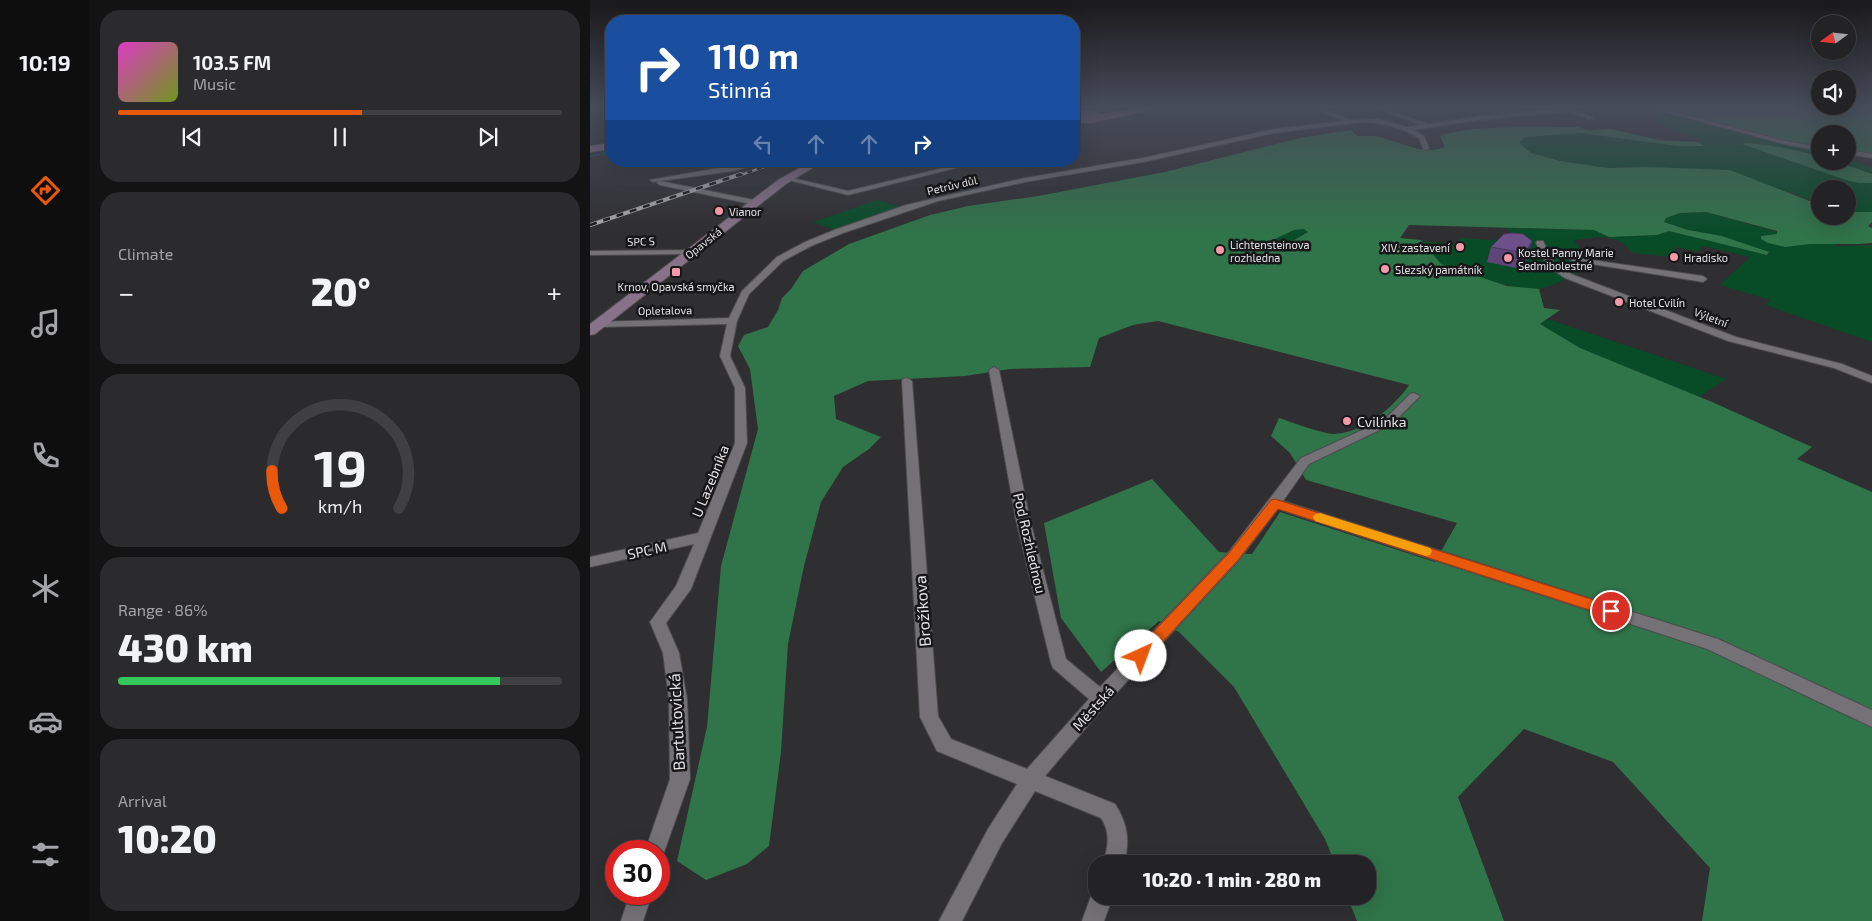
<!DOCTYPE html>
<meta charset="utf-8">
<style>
body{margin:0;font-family:"Exo 2",sans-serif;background:#2b2a2d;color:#f1f3f6;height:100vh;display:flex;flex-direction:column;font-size:19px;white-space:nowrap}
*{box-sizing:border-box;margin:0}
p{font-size:16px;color:#a3a4a7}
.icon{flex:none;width:28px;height:28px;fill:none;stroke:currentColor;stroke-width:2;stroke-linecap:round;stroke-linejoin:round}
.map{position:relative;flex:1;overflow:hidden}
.panel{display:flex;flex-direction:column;gap:10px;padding:10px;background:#131314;width:500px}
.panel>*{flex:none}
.banner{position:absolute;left:15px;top:15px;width:475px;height:152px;border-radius:20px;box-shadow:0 5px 20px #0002,0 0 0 1px #403f42;background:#1a4fa0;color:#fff;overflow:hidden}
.needle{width:32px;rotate:255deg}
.fabs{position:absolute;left:1221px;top:15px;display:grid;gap:10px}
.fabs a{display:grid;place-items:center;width:45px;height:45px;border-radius:50%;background:#232225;box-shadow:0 5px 20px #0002,0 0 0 1px #403f42;font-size:25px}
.speed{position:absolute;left:15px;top:840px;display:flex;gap:10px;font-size:25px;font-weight:700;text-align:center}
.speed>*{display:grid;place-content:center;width:65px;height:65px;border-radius:50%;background:#232225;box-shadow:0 5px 20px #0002,0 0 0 1px #403f42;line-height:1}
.speed .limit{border:8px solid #d22;background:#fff;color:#111}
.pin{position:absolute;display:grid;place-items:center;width:42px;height:42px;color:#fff;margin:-21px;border:2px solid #fff;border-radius:50%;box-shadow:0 1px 5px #0007}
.me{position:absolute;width:55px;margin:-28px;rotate:43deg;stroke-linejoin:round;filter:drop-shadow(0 0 4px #0008)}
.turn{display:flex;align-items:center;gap:18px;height:105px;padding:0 20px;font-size:22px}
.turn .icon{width:65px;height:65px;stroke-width:2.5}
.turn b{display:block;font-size:35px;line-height:42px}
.lanes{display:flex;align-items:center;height:48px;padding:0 20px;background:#0003;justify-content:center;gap:25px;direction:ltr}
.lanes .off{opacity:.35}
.big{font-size:38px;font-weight:800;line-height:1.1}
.panel .card{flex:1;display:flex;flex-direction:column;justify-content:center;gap:8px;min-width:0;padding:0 18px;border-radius:20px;background:#2b2a2d}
.panel .dial{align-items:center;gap:0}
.dial svg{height:130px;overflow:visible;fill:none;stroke:#403f42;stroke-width:7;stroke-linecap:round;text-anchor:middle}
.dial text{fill:#f1f3f6;stroke:none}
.song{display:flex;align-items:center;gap:15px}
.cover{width:60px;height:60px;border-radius:8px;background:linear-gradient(135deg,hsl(310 70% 55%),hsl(80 70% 35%))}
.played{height:5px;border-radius:2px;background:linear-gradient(90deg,#ea580c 55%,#403f42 55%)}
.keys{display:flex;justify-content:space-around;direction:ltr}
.heat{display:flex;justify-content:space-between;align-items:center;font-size:28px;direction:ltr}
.charge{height:8px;border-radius:4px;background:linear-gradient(90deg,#34c759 86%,#403f42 0)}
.trip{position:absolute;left:498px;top:855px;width:288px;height:50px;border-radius:20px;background:#232225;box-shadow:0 5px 20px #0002,0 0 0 1px #403f42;font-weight:800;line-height:50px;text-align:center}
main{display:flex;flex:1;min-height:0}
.menu{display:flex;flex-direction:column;width:90px;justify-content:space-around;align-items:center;background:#0e0e0f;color:#a3a4a7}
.menu .icon{width:35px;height:35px}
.menu .current{color:#ea580c}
.menu b{font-size:22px;color:#f1f3f6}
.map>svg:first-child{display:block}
.built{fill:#37333c}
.green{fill:#074c27}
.forest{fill:#307449;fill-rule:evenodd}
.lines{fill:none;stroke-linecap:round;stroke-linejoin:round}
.stream{stroke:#0f4c50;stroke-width:2}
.street-casing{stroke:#4c4b4e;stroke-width:2}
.secondary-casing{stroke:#4c4b4e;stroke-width:2}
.primary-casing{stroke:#4c4b4e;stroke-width:2}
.street{fill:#747276;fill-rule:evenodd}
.secondary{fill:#887288;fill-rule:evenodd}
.primary{fill:#9d719a;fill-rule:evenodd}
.rail-far1-casing{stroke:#adacae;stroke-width:2.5}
.rail-casing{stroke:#adacae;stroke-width:4}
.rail-far1{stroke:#171618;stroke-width:2;stroke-dasharray:5;stroke-linecap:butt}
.rail{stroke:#171618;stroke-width:2.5;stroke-dasharray:7;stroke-linecap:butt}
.wall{fill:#5e4477}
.shaded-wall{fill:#4c3761}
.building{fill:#6d4f8a;stroke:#4c3761}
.route{fill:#ea580c;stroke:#983908}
.slow{fill:#f59e0b}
.poi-dot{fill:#f39aa8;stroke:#171618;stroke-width:2}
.labels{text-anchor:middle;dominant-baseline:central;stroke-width:5;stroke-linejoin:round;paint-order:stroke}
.far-street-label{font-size:11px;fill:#e4e3e5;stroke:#171618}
.far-poi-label{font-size:11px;fill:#e4e3e5;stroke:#171618;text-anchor:start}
.poi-label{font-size:14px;fill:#e4e3e5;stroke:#171618;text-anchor:start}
.street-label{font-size:14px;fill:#e4e3e5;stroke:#171618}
.near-street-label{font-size:16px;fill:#e4e3e5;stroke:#171618}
</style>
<main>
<nav class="menu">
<b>10:19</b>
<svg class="icon current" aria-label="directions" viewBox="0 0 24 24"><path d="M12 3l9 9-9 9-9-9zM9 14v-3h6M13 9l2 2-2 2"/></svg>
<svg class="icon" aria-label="music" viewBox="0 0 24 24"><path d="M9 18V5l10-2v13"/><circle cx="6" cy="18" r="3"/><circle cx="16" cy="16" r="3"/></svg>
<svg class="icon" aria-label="phone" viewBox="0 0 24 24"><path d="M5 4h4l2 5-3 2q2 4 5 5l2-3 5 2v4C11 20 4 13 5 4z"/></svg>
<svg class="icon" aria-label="climate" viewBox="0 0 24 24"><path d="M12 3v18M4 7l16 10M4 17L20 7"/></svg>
<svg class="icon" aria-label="car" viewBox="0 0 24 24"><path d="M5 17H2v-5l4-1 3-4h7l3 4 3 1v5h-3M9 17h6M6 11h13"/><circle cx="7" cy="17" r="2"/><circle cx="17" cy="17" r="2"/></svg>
<svg class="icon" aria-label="filters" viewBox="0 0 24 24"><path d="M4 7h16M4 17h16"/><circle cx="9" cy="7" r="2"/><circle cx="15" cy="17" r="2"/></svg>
</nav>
<section class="panel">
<div class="card">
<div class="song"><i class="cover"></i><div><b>103.5 FM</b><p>Music</p></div></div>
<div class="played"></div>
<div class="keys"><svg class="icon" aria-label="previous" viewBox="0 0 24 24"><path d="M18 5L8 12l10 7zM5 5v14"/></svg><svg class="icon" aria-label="pause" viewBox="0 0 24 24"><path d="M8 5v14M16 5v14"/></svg><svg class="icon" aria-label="next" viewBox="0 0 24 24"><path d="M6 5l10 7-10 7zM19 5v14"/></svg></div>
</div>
<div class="card"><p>Climate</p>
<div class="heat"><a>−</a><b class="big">20°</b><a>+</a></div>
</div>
<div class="card dial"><svg viewBox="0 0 100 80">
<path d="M14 69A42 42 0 1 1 86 69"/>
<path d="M14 69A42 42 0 0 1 8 46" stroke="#ea580c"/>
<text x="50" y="56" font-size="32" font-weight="700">19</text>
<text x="50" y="72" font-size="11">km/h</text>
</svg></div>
<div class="card"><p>Range · 86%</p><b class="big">430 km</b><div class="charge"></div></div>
<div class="card"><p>Arrival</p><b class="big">10:20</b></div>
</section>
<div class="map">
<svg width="1282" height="921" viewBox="0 0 1282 921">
<rect width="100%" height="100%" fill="#2f2e31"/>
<polygon class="built" points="186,161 196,161 0,227 0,223"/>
<g class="green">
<polygon points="1062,110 1066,110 1187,143 1230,150 1230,161 1258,161 1258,159 1282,168 1282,212 1258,212 1258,189 1230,189 1230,205 1203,193 1058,167 1018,168 970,161 941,153 928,143 935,137 991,133 1115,145 1108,142 1111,140 1067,123 1071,120 1060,115 1059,114 1066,113"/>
<polygon points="287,200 311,207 248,231 223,222"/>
<path d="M1116 212 1187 232V234L1171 236 1220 244H1245L1248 246 1282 245V342L1176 305 1180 300 1130 285 1160 257 1113 246 1108 252 1087 247 1080 257 1043 253C1024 232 1012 237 986 240L984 241 999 262 998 264C983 274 966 287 947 289 931 291 864 273 851 264 843 259 837 248 831 241L869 244 870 238 918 241 925 239 917 228 1004 230 1019 237 1067 235 1079 231 1177 255 1180 253 1132 236 1098 230 1074 222 1076 218 1090 213Z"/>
<polygon points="714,229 719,231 694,246 672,244 704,230"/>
<polygon points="957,319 1136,379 1109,397 990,348 950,324"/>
</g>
<g class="forest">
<polygon points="1063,107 1282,107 1282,155 1258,151 1258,134 1230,134 1230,148 1202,144"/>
<path d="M963 127H987L998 130 1020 129 1069 140 1108 142 1115 146H1087L991 133 935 137 929 143 941 153 970 161 1018 168 1058 167 1140 170 1230 205V216H1258V212H1282V222L1278 226 1282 228V243L1269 244H1220L1195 247 1178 243 1171 239V236L1187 234V231L1116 212 1090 213 1076 218 1074 222 1098 230 1132 236 1179 252 1177 255 1079 231 1067 235 1019 237 1004 230 819 225 810 238 831 240 851 264 917 286 949 289 954 308 970 310 950 324 990 348 1122 402 1222 447 1207 459 1282 492V921H1112L1120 868 1023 762 934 729 868 797 914 921H767L757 896H776V864H745L735 839 644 687 589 632 569 621 511 672 471 618 454 523 562 479 629 552 662 554 690 512 845 562 867 523 716 480 700 453 681 436 689 418C701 422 733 434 744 434 773 433 804 407 819 385L568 321 543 325 509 338 500 367 420 369 375 376 278 381 244 396 246 419 291 437 279 449 253 467 231 502 214 566 198 644 191 752 179 846 157 864 116 880 87 861 117 727 131 566 168 429 160 369 148 346 154 335 178 327 188 310 192 298 201 289 213 271 259 244 340 215 378 206 448 196 575 172 710 138 761 130 767 136H786L828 149 844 150 855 147 850 136C880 125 931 128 963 127ZM714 229 718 232 694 246 674 244 704 230Z"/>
<path d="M1156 143C1182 145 1205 149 1230 157V161C1249 161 1265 168 1282 174V183H1269L1256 180 1152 144Z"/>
</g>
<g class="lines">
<g class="stream">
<polyline points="491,110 510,107"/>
<polyline points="0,156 21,152"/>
</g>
<g class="street-casing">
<g id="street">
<path d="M722 107H728L761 120 788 119 817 127 831 125 783 107H790L838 124 890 116 980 108 1004 118 999 119 979 112 890 120 823 130 834 136 839 148 836 150 833 148 829 138C812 128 794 123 774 122L684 133 553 162 435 182 348 201 253 233 221 246 193 261 159 294 147 321 140 356 155 388 157 443 101 589 76 623 89 653 97 699 100 779 72 858 69 860V851H55L80 779 79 699 73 653 60 622 86 586 104 544 0 567V557L108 533 145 443V388L130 356 137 324 9 327 6 326V322L139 318 152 291 187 257 215 242 247 229 316 205 435 178 553 158 684 129 754 121Z"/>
<polygon points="1057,107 1065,107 1196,141 1230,147 1230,151 1194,144"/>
<polygon points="1258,150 1282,154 1282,158 1258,154"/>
<polygon points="169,161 181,161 143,171 70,181 169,201 170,203 166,205 70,185 67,183 69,181 63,182 60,180"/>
<polygon points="382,161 394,161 258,195 195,179 198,177 258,191"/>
<polygon points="947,241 953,241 964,263 981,274 1146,337 1252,364 1282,376 1282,383 1244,368 1138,341 975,278 957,266 946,243"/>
<polygon points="105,250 106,252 102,254 0,255 0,251"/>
<polygon points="980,257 1113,276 1117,279 1113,282 983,261 979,259"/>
<path d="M404 367 409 370 440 520 476 659 510 687 638 553 711 458 794 420 820 394 824 393 830 396 802 424 719 464 693 501 1128 639 1282 710V727L1117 649 688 509 648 561 517 703 455 776 525 804C538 824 540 841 534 864H513C518 847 521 833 511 818L445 791 412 843 372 921H349L398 829 427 784 347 751 330 717 312 381 313 379 317 378 322 381 348 716 361 739 437 769 499 699 463 668 461 663 426 520 399 370Z"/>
<polygon points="504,888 506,888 506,896 523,896 514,921 492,921"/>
<polygon points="40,894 62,894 53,921 31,921"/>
</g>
</g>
<g class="secondary-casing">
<polygon id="secondary" points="222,161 234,161 196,184 5,334 0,335 0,324 188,180"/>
</g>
<g class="primary-casing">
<g id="primary">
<path d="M553 107H570L566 109 500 123 484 122V112L501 110 512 114ZM500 116H502L490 117Z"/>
<polygon points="21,143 21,149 0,152 0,146"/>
</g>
</g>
<use href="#street" class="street"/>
<use href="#secondary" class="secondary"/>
<use href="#primary" class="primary"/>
<g class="rail-far1-casing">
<polyline id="rail-far1" points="148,176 191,161"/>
</g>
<g class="rail-casing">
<polyline id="rail" points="0,225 151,174"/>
</g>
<use href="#rail-far1" class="rail-far1"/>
<use href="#rail" class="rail"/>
</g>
<polygon class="wall" points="922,233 938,257 931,269 897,262 901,247"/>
<polygon class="shaded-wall" points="942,241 938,257 931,269 935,253"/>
<polygon class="building" points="922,233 933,234 942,241 935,253 901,247 914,234"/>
<linearGradient id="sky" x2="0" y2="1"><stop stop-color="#1a191b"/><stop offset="0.45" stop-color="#474c5a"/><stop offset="1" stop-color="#474c5a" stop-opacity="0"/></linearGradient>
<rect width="1282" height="236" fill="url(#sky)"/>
<polygon class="route" points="685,499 1026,607 1028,611 1026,615 1021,617 688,509 648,560 556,660 551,662 545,660 543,656 545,651 638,554 681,500"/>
<polygon class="slow" points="730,513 840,548 842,551 840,555 836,556 725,521 723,517 725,514"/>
<g class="poi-dot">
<circle cx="129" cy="211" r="5"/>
<circle cx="870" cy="247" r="5"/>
<circle cx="630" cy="250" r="5"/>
<circle cx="1084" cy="257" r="5"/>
<circle cx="918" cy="258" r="5"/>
<circle cx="795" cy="269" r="5"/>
<rect x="81" y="267" width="10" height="10" rx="2.5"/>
<circle cx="1029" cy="302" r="5"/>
<circle cx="757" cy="421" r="5"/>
</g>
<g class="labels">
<g class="far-street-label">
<text transform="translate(362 185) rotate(-13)">Petrův důl</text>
<text transform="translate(51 241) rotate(-1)">SPC S</text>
<text transform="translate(113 243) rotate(-38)">Opavská</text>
<text transform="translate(75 310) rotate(-1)">Opletalova</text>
<text transform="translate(1121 317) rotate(21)">Výletní</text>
</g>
<g class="far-poi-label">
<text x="139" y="211">Vianor</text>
<text x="640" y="244">Lichtensteinova<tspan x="640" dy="13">rozhledna</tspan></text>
<text x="860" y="247" text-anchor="end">XIV. zastavení</text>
<text x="928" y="252">Kostel Panny Marie<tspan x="928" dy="13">Sedmibolestné</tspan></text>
<text x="1094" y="257">Hradisko</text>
<text x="805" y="269">Slezský památník</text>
<text x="86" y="286" text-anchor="middle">Krnov, Opavská smyčka</text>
<text x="1039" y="302">Hotel Cvilín</text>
</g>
<g class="poi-label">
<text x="767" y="421">Cvilínka</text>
</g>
<g class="street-label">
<text transform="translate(120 481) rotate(-68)">U Lazebníka</text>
<text transform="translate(440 543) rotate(77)">Pod Rozhlednou</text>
<text transform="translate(57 550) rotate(-12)">SPC M</text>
<text transform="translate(503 708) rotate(-48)">Městská</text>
</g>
<g class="near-street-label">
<text transform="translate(332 611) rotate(-94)">Brožíkova</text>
<text transform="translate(86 722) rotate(-93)">Bartultovická</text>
</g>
</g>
</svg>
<div class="fabs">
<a><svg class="needle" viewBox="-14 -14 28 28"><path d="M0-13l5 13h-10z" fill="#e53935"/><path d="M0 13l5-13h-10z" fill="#a3a4a7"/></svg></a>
<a><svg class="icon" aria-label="sound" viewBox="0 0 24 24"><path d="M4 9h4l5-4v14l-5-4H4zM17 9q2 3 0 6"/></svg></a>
<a>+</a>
<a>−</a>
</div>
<div class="speed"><div class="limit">30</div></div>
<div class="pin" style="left:1021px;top:611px;background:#d93025"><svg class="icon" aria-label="arrive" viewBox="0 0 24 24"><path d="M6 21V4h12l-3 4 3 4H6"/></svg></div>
<svg class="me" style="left:551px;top:656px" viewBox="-20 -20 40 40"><circle r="19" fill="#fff"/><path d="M0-13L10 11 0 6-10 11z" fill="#ea580c"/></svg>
<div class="trip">10:20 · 1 min · 280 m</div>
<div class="banner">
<div class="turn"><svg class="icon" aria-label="right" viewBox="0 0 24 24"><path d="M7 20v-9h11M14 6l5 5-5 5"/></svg><div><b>110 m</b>Stinná</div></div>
<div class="lanes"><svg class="icon off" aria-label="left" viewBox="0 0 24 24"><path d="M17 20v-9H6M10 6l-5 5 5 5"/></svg><svg class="icon off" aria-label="ahead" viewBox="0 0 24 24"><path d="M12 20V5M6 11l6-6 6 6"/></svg><svg class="icon off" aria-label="ahead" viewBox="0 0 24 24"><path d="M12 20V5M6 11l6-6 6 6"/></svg><svg class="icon" aria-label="right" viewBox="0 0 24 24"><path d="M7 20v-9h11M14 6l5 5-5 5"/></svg></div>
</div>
</div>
</main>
